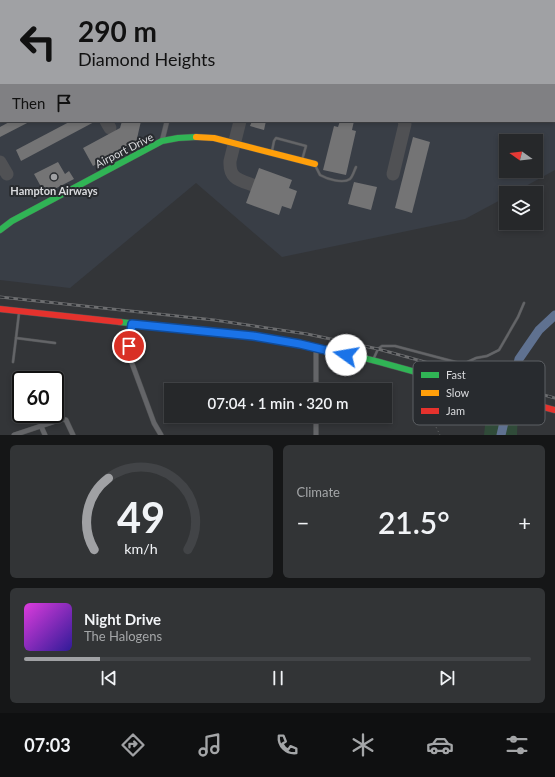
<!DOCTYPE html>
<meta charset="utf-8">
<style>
body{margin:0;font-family:Lato,sans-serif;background:#323436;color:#f1f3f6;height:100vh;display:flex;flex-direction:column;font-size:15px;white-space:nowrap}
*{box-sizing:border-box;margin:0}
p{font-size:13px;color:#a4a6a8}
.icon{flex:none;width:22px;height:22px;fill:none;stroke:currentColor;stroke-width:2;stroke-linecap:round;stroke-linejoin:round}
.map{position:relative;height:435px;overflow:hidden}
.details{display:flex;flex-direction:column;gap:10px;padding:10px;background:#151617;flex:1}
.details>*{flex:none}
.guide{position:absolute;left:0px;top:0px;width:555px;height:122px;box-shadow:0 2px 6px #0003,0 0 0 1px #424447;background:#a0a1a4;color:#111;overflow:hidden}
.needle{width:26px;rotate:284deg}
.fabs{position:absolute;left:499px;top:134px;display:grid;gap:8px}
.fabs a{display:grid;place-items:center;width:44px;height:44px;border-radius:0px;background:#26282a;box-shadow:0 2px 6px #0003,0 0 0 1px #424447;font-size:20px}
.speed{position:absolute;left:12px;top:371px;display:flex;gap:8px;font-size:20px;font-weight:700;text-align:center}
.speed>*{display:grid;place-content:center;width:52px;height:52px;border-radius:50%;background:#26282a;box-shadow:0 2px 6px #0003,0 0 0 1px #424447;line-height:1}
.speed .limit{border:2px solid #111;border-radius:6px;background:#fff;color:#111}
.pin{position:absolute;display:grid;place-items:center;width:34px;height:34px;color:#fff;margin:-17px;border:2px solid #fff;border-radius:50%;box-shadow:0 1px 4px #0007}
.me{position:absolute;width:44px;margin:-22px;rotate:283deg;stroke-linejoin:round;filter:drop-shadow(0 0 3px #0008)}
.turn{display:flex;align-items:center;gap:14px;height:84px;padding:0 12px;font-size:18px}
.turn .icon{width:52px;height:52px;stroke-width:2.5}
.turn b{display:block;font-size:28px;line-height:34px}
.then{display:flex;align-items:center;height:38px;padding:0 12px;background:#0003;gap:8px;font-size:15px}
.big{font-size:30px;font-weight:600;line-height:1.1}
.details .card{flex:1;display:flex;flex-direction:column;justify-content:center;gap:6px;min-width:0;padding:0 14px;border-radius:6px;background:#323436}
.details .dial{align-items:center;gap:0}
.dial svg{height:104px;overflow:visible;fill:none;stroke:#424447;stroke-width:7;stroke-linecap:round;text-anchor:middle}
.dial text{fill:#f1f3f6;stroke:none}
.song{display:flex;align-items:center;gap:12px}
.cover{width:48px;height:48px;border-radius:6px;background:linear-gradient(135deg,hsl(300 70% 55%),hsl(250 70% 35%))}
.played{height:4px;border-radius:2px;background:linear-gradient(90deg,#a0a1a4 15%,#424447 15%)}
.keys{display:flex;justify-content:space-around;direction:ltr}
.heat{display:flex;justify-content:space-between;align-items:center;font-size:22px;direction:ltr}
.details .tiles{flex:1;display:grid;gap:10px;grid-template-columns:1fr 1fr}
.card:last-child{grid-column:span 2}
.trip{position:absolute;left:164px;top:383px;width:228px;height:40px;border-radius:0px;background:#26282a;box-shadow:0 2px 6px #0003,0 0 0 1px #424447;font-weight:600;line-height:40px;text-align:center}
.tab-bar{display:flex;height:64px;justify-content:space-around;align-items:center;background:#0f1011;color:#a4a6a8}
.tab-bar .icon{width:28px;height:28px}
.tab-bar .selected{color:#a0a1a4}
.tab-bar b{font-size:18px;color:#f1f3f6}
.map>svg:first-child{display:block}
.built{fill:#393e46;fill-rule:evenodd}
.green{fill:#304b39}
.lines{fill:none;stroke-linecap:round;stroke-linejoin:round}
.river{stroke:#5f7190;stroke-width:9}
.taxiway{stroke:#505154;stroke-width:13}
.building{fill:#747475}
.lane-casing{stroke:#515355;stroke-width:3}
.street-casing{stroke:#515355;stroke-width:5.5}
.fast-casing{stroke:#515355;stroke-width:7}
.slow-casing{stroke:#515355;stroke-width:7}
.jam-casing{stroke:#515355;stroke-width:7}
.path{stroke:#696b6c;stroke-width:1;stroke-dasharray:1 3;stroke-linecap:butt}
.lane{stroke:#646568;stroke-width:2}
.street{stroke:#646568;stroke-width:4.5}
.fast{stroke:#30b455;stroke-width:6}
.slow{stroke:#ff9f0a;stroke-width:6}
.jam{stroke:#e5322d;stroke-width:6}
.rail-casing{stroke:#6c6d6f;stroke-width:3}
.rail{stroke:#282b2f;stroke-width:1.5;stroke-dasharray:4.5;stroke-linecap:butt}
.route-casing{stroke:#114b97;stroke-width:10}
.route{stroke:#1a73e8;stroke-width:7}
.poi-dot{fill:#a0a1a4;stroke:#282b2f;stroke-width:1.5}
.labels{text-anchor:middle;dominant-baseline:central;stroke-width:4;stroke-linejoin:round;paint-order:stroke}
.street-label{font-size:11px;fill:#dadbde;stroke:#282b2f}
.poi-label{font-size:11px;font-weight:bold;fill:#dadbde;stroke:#282b2f}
.key{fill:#282b2f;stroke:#5d6064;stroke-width:1}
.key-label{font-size:11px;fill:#dadbde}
</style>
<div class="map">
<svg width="555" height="435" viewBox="0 0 555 435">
<rect width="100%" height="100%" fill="#333538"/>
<path class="built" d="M0 0H555V170L513 193H506V197L465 219 282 257 196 183 70 288 0 280ZM1 1H554V121H1ZM506 141H536V171H506Z"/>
<polygon class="green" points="488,398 509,406 518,408 517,435 484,435"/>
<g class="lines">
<polyline class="river" points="501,435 519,359 539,330 555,315"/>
<g class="taxiway">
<polyline points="412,0 416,1"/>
<polyline points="124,1 125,0"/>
<polyline points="270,1 270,0"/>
<polyline points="554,36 555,36"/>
<polyline points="106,121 110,128"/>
<path d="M240 121 230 161C229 179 239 180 253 185"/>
<polyline points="0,162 7,174"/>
<polyline points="393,174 405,124 404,121"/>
</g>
</g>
<g class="building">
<polygon points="11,121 31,121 0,137 0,127"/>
<polygon points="71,121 96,121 21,161 16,150"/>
<polygon points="122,121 141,121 136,143 93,166 83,148 120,128"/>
<polygon points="252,121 266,121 264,130 250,126"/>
<polygon points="340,121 354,121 352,130 356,131 346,175 323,170 334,126 338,127"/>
<polygon points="413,137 430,142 412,213 395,208"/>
<polygon points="58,162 65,174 69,171 74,179 45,194 34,174"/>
<polygon points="259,168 292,180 289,188 297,191 291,209 282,206 279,215 246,203"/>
<polygon points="354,182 377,187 371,210 348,204"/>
</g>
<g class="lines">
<g class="lane-casing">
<g id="lane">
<polyline points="272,151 274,141 276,138 306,146 302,160"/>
<path d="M315 165 320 175C327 179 343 184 350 179 353 176 354 171 356 167"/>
<polyline points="19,313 16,338 55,343"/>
<polyline points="373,360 378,349 382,346 395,346 463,364 476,358 487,356 499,350 518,317 524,303"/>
<polyline points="13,362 16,338"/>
</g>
</g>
<g class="street-casing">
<g id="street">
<polyline points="162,141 167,121"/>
<polyline points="132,324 129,346 130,358 154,423 161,435"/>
<polyline points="316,390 316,348"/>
<polyline points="41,426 45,435"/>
<polyline points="14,435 62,419 66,420 73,435"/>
<polyline points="316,435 316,416"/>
</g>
</g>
<g class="fast-casing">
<g id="fast">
<polyline points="0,230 12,221 162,141 178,138 196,137"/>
<path d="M120 322C180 328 239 333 298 344 357 354 414 372 472 388"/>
</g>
</g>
<g class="slow-casing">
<polyline id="slow" points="196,137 214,138 315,164"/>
</g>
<g class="jam-casing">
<g id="jam">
<polyline points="0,309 120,322"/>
<polyline points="472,388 555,410"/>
</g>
</g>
<polyline class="path" points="429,413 440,435"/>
<use href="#lane" class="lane"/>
<use href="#street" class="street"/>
<use href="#fast" class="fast"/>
<use href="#slow" class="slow"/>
<use href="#jam" class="jam"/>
<g class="rail-casing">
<polyline id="rail" points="0,297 214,320 307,334 378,349 555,398"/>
</g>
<use href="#rail" class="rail"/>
</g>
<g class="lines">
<g class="route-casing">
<polyline id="route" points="129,346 132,324 253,336 300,344 346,355"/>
</g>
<use href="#route" class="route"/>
</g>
<circle class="poi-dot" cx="54" cy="177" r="4"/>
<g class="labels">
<g class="street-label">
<text transform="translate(124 150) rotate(-27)">Airport Drive</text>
</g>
<g class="poi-label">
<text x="54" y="190">Hampton Airways</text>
</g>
</g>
<rect x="413" y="361" width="132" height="64" rx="6" class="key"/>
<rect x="421" y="372" width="18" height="6" fill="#30b455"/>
<rect x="421" y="390" width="18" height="6" fill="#ff9f0a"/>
<rect x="421" y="408" width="18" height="6" fill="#e5322d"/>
<g class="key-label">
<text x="446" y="379">Fast</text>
<text x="446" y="397">Slow</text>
<text x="446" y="415">Jam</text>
</g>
</svg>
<div class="fabs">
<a><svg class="needle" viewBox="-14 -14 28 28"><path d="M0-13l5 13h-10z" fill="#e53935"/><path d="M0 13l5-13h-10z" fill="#a4a6a8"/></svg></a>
<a><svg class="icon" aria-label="layers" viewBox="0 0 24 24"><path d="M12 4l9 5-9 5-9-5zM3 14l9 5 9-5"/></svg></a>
</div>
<div class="speed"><div class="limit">60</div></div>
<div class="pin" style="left:129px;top:346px;background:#d93025"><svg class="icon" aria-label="arrive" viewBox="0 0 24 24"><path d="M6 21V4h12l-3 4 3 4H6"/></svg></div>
<svg class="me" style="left:346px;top:355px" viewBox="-20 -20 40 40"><circle r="19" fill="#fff"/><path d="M0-13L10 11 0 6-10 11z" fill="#1a73e8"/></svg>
<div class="trip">07:04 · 1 min · 320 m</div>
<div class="guide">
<div class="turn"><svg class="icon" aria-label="left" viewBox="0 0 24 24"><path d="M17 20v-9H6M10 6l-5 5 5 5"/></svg><div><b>290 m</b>Diamond Heights</div></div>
<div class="then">Then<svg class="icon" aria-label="arrive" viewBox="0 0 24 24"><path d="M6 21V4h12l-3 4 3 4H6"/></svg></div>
</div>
</div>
<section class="details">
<div class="tiles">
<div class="card dial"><svg viewBox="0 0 100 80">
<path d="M14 69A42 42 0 1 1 86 69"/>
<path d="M14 69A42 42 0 0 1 25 14" stroke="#a0a1a4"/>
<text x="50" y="56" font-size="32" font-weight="700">49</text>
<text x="50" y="72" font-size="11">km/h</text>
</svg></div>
<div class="card"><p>Climate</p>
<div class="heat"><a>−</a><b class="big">21.5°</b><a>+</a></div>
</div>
<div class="card">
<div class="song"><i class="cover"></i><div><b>Night Drive</b><p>The Halogens</p></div></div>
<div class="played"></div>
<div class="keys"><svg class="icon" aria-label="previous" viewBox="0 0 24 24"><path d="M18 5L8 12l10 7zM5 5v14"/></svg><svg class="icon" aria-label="pause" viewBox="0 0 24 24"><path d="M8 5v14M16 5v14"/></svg><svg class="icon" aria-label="next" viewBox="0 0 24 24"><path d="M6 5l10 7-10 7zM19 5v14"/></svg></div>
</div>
</div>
</section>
<nav class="tab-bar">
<b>07:03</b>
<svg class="icon selected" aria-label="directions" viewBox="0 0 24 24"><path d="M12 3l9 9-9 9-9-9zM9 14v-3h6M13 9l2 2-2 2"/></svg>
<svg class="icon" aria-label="music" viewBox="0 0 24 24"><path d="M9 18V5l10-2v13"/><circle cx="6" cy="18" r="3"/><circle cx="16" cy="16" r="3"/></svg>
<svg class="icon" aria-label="phone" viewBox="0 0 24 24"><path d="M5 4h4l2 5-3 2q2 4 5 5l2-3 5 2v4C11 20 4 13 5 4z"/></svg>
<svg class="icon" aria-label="climate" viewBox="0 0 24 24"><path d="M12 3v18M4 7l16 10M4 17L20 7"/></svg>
<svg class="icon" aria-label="car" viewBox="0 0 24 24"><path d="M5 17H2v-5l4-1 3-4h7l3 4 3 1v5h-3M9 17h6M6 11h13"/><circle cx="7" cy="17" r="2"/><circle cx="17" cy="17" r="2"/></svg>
<svg class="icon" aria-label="filters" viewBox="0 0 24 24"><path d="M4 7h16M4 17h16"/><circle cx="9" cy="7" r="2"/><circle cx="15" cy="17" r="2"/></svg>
</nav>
